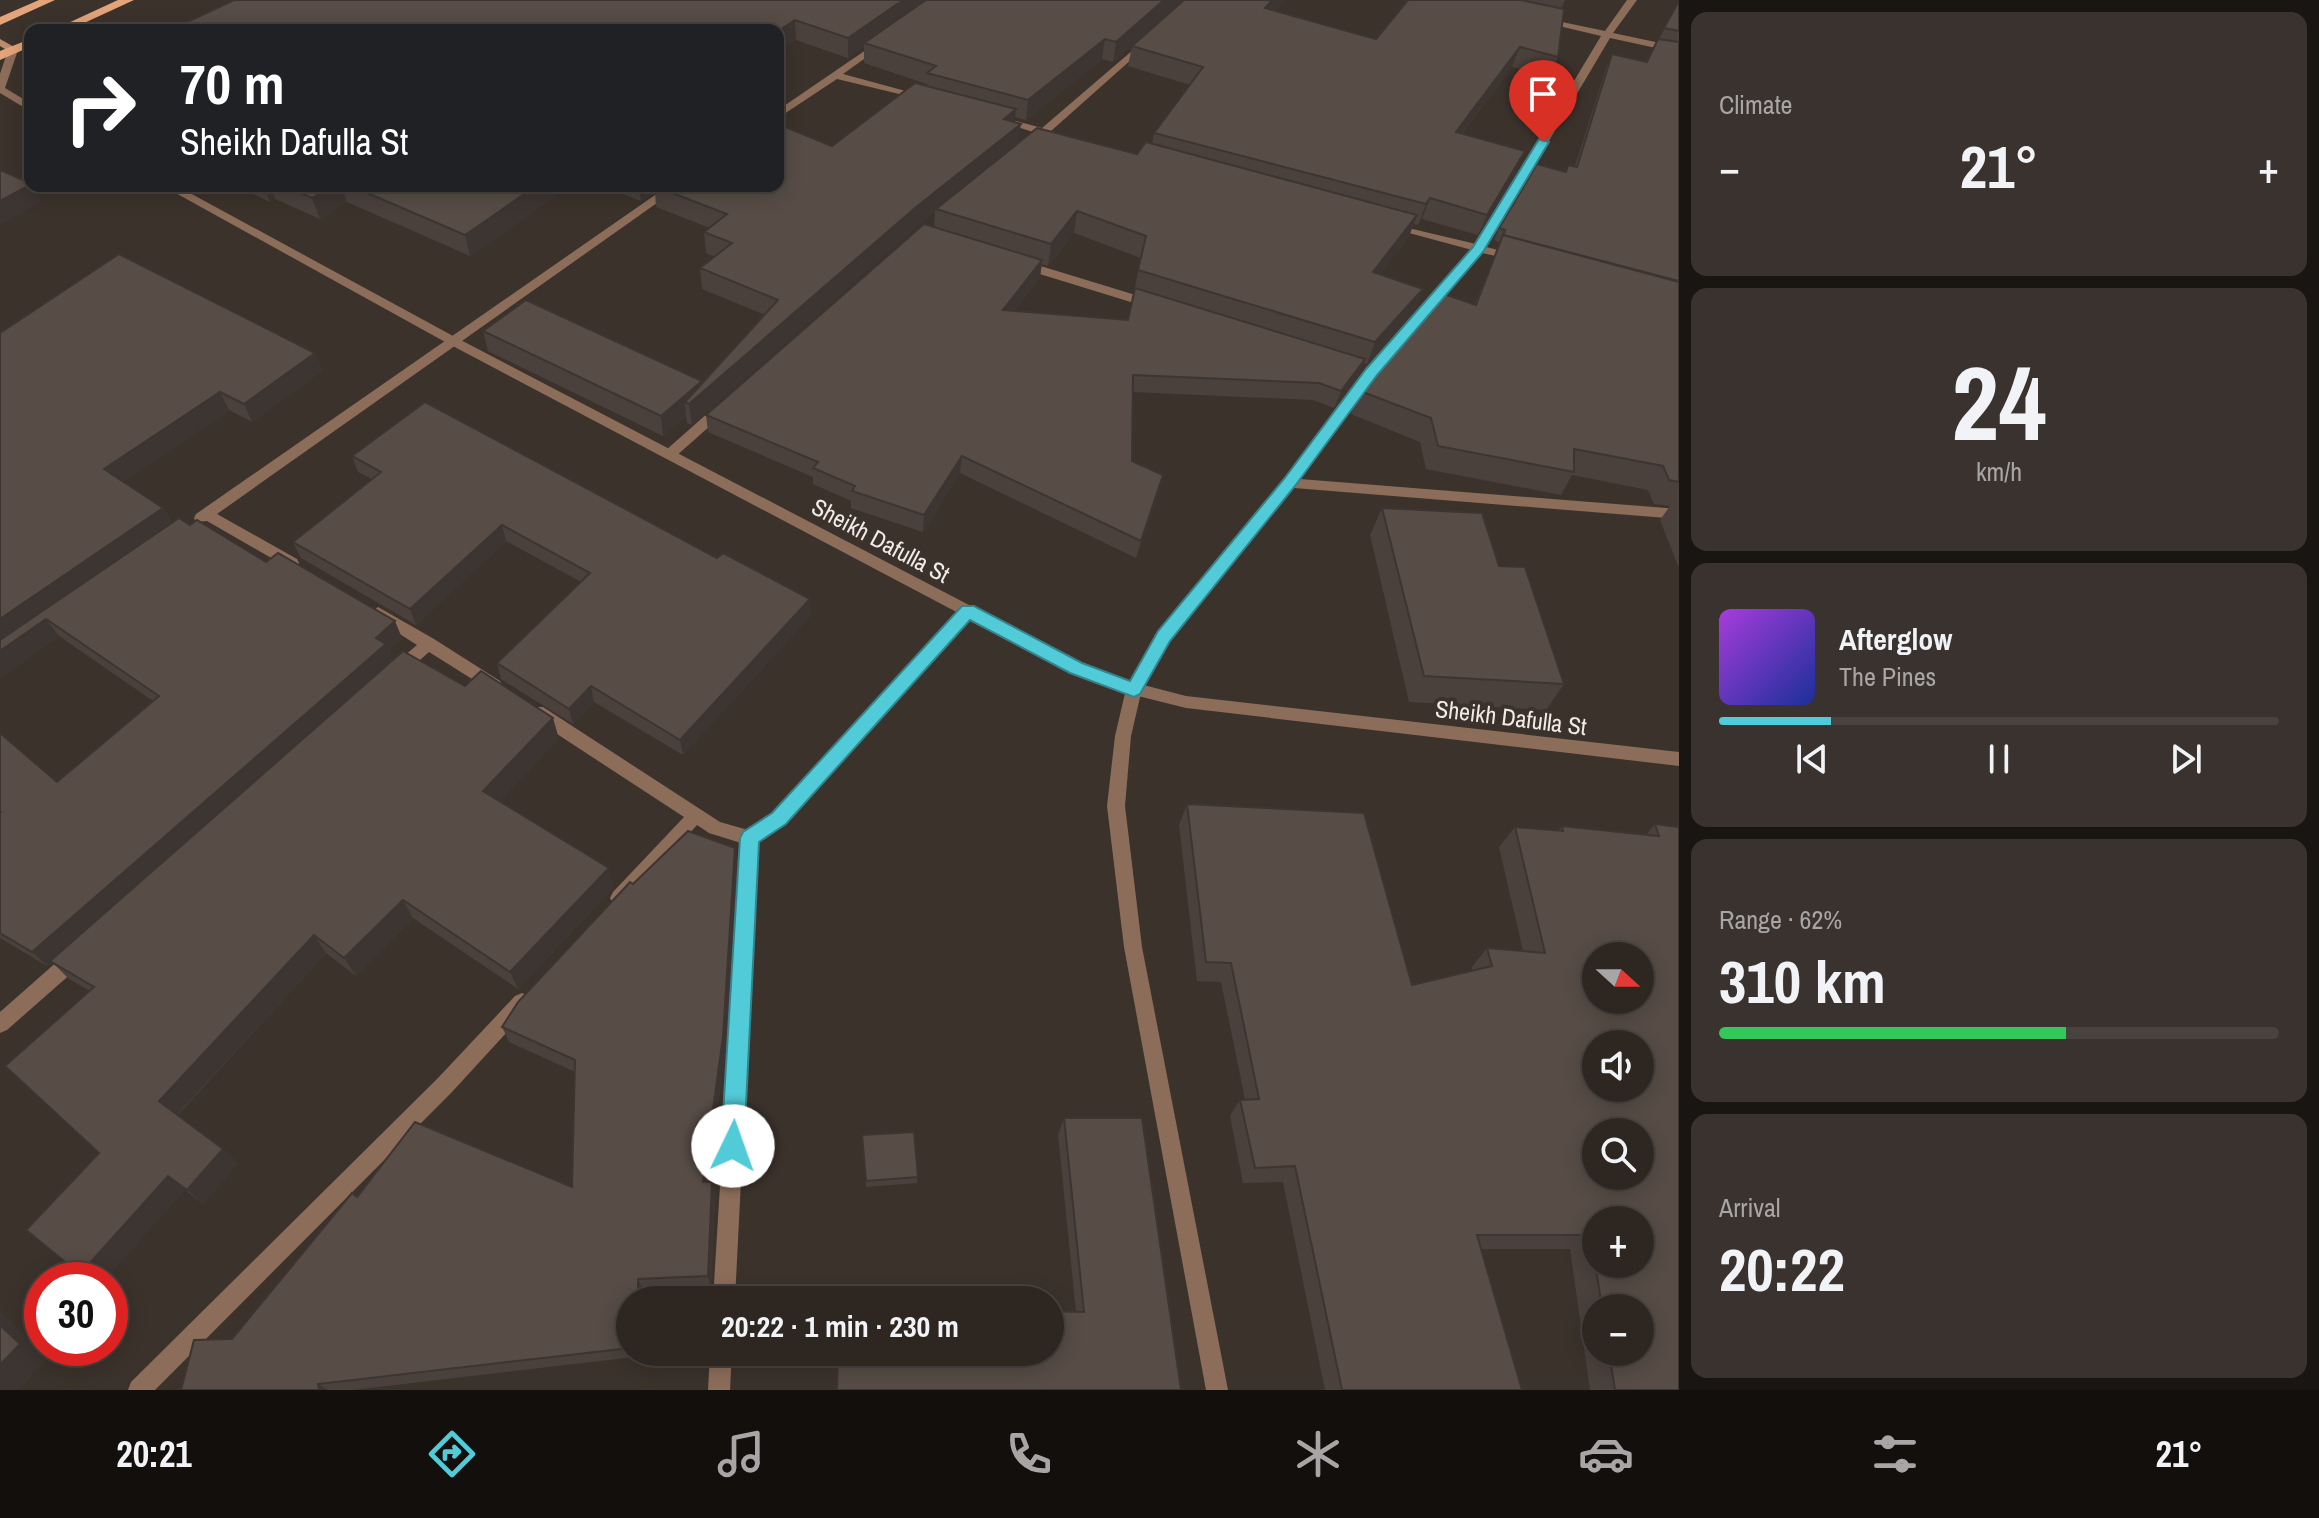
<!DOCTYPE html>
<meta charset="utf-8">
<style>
body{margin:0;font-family:"Archivo Narrow",sans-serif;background:#39322e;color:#f1f3f6;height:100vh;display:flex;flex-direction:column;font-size:30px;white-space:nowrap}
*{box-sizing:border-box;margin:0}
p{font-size:26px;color:#a7a5a5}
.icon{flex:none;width:44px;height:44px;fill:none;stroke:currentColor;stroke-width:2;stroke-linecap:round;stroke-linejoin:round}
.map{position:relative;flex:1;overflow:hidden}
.side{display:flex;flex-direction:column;gap:12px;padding:12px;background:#191512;width:640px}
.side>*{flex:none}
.guide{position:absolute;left:24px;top:24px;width:760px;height:168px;border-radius:16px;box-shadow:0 4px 20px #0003,0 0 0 2px #48433f;background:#202124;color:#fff;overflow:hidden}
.needle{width:52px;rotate:111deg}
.fabs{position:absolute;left:1582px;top:942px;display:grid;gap:16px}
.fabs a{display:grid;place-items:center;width:72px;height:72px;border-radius:50%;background:#2d2621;box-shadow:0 4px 20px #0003,0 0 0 2px #48433f;font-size:40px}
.speed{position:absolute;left:24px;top:1262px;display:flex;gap:16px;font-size:40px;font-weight:700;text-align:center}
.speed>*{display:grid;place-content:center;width:104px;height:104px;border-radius:50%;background:#2d2621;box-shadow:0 4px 20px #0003,0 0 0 2px #48433f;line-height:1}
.speed .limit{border:12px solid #d22;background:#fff;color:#111}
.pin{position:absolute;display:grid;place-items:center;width:68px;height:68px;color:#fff;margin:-82px -34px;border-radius:50% 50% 50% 0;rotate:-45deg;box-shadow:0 0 8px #0007}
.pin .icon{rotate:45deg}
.me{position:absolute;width:88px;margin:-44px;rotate:3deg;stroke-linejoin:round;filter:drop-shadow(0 0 6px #0008)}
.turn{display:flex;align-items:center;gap:28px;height:168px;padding:0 24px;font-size:36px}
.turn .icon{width:104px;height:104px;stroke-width:2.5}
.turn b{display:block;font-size:56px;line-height:68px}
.big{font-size:60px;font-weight:800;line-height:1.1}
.side .widget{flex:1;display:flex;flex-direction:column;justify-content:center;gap:12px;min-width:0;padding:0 28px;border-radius:16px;background:#39322e}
.side .dial{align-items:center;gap:0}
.dial b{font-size:104px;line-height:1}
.song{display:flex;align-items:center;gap:24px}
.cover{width:96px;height:96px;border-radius:12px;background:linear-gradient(135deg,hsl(280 70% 55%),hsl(230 70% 35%))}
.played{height:8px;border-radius:4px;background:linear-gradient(90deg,#52cbd8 20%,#48433f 20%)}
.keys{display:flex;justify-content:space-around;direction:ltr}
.heat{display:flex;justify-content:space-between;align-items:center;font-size:44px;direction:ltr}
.charge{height:12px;border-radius:6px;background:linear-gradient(90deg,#34c759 62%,#48433f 0)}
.trip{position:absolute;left:616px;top:1286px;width:448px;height:80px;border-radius:40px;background:#2d2621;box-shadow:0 4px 20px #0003,0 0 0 2px #48433f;font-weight:800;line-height:80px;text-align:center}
.menu{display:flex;height:128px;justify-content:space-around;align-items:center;background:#120f0d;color:#a7a5a5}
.menu .icon{width:56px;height:56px}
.menu .on{color:#52cbd8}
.menu b{font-size:36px;color:#f1f3f6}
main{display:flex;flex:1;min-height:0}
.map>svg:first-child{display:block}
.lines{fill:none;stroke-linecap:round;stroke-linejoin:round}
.minor{fill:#8c6d59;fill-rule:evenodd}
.tertiary{fill:#8c6d59;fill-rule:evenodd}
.secondary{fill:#bd8c6b;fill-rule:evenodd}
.primary{fill:#e3a479;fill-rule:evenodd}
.wall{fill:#4b413c;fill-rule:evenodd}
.shaded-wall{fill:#3d3531}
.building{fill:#574c46;stroke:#3d3531;stroke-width:2;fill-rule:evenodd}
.route{fill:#52cbd8;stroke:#35848c;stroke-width:2}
.labels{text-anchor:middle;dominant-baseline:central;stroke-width:8;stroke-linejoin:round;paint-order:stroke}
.street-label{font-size:24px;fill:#f1eae6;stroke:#3c322c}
</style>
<main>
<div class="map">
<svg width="1679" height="1390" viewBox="0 0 1679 1390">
<rect width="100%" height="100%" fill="#3c322c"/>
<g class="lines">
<g class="minor">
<polygon points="1627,0 1637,0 1613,33 1679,47 1679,53 1610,38 1486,247 1519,255 1519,261 1482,253 1376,375 1300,479 1679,509 1679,519 1294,488 1169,640 1142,689 1131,736 1125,806 1142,947 1228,1390 1206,1390 1124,947 1107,806 1115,736 1126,689 1159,632 1285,480 1366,369 1472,250 1387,227 1387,223 1476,244 1601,36 1538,21 1543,18 1605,31"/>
<polygon points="1147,38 1152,41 1150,43 1051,131 1059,133 1059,137 1046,136 1042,139 1034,139 1033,137 1036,133 996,120 1001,117 1042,128"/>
<polygon points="882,39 887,42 885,44 843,74 924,96 924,100 837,79 778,118 778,110"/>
<polygon points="668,186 681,186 217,514 297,559 299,563 297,567 287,567 207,521 196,522 194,518 196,514"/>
<polygon points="1021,260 1155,301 1157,304 1155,307 1147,307 1017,267 1015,264"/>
<polygon points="723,403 728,404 728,410 675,457 665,457 663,454 665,451 718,404"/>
<polygon points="968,605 973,607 976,611 973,615 785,823 758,842 735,1300 713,1300 741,843 709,833 697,825 625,904 619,906 613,904 610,898 613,892 684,817 531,717 529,712 531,707 543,707 720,822 748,830 773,813 963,607"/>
<polygon points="378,607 434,639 500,681 502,685 500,689 488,689 429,652 403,675 391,675 389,671 391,667 417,645 373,617 370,613"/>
<polygon points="75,950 82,952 84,958 82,964 7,1030 0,1033 0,1012 68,952"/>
<polygon points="522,993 529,996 531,1002 529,1008 452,1092 155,1390 128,1390 131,1382 438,1078 515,996"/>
<polygon points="710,1352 732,1352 730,1390 708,1390"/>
</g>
<g class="tertiary">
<polygon points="13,47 18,50 5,88 30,103 30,111 0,93 0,74 8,50"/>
<polygon points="163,186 177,186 455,337 1082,664 1136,683 1186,696 1679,752 1679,766 1186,708 1134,695 1070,672 447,343"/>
</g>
<polygon class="secondary" points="0,39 16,48 16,52 10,52 0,46"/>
<g class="primary">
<polygon points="39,0 55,0 0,25 0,17"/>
<polygon points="118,0 134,0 69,30 53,30"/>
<polygon points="30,39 30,47 0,60 0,51"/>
</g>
</g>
<g class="wall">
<path d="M1182 0 1113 62 1102 59 1026 120 1015 117V122L1019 143 1137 154 1152 144 1154 133 1190 85 1128 66 1132 46 1276 11 1376 39 1408 0H1565L1561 9 1558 57 1549 77 1512 67 1462 134 1516 172 1478 235 1422 219 1418 225 1414 224 1409 236 1380 274 1423 289 1414 311 1367 364 1363 362 1358 376 1334 408 1313 400 1133 392 1132 461 1163 475 1159 492 1136 558 960 473 923 532 851 508V501L813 484V477L708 432 706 415 934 227 935 211 914 229 692 425 687 423 686 416 663 436 488 351 483 331 702 381V383L765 315 702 289 700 268 715 257 706 253 704 232 710 228 656 207 655 192 641 201 603 186H778L832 146 927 86V84L864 63V46L848 58 796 40 170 30ZM1074 233 1141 258 1128 320 1014 311 1040 277 1042 264 1048 266Z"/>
<polygon points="1679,1 1679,566 1678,566 1660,520 1670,506 1654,504 1648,490 1572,475 1561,495 1426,469 1420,442 1351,414 1360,391 1475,304 1498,247 1499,242 1494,240 1499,228 1565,172 1568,165 1575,166 1607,65 1612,54 1647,62"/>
<polygon points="237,186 570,186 470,256 347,202 320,219 275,199 270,202"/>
<polygon points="0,333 315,353 322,371 252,422 229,410 123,481 163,508 172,523 190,525 266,562 402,638 389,650 393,660 559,739 499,801 614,887 518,989 413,918 356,976 326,953 178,1115 223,1149 238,1163 203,1204 185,1190 99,1153 90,991 69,979 52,962 47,966 0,938 0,733 57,782 153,701 59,636 0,678"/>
<polygon points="352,456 717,558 810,599 811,615 683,755 594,702 573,724 501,679 497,663 581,582 506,541 416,625 301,558 293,542 372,479 358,472"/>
<polygon points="1382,508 1499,566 1564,684 1546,710 1409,702 1370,535"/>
<path d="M1187 804 1412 985 1472 970V967L1487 948 1523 951 1499 847 1515 827 1558 830 1562 826 1646 835 1655 824 1679 827V1390H1590L1570 1249H1481L1522 1390H1325L1283 1182 1243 1183 1230 1116 1240 1100 1245 1099 1221 982 1197 981 1179 825ZM1596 1308H1640V1352H1596Z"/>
<polygon points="735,848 737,865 725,1052 708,1182 712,1182 715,1194 711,1287 643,1290 630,1300 630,1352 643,1352 643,1356 353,1390 181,1390 232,1339 357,1197 572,1187 575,1072 509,1042 502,1027 633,884"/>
<polygon points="1064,1118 1181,1390 1076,1312 1058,1135"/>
<polygon points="862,1135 918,1177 917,1183 866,1187"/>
</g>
<g class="shaded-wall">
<polygon points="903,0 931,0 864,43 864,46 848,58 848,38"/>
<polygon points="1164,0 1182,0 1113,62 1116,42"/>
<polygon points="1272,0 1286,0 1260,27 1265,8"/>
<polygon points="795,20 796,40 778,52 778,31"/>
<polygon points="1105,39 1102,59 1026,120 1028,100"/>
<polygon points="1520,47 1512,67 1448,152 1456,132"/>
<polygon points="1016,109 1014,129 1021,124 1018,144 936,209 935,211 914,229 692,425 689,404 685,402 686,416 663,436 661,416 702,381 703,392 1004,119"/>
<polygon points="1525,151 1516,172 1478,235 1487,215"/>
<polygon points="30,186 34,186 42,202 0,225 0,201"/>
<polygon points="264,186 271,186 275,199 270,202"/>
<polygon points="333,186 342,186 347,202 320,219 312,198"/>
<polygon points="536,186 570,186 470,256 465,235"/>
<polygon points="639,186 663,186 654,186 655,192 641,201"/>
<polygon points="1430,198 1422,219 1418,225 1426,204"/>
<polygon points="1077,211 1074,233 1048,266 1051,244"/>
<polygon points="1417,215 1409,236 1366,294 1373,272"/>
<polygon points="1042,260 1040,277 1001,327 1003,310"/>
<polygon points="1423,289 1414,311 1367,364 1375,342"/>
<polygon points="315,353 322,371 252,422 244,404"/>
<polygon points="1365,359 1358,376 1334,408 1341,391"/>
<polygon points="220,392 229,410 114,487 104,469"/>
<polygon points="962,456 960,473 923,532 924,515"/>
<polygon points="1163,475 1159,492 1136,558 1141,541"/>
<polygon points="163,508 173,525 0,645 0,619"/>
<polygon points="502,525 506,541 416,625 410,609"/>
<polygon points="810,599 811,615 683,755 680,740"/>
<polygon points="46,619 59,636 0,678 0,651"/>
<polygon points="395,621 402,638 389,650 394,662 47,966 32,952"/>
<polygon points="591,686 594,702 573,724 569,709"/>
<polygon points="553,718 559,739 490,810 483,791"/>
<polygon points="735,848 737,865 725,1052 706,1195 703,1182"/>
<polygon points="609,868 614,887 518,989 510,972"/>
<polygon points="403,900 413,918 356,976 344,958"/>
<polygon points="314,935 326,953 176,1116 159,1101"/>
<polygon points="223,1149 238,1163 203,1204 187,1190"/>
<polygon points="168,1176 185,1190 105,1280 90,1280 80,1274"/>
<polygon points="712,1182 715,1194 711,1287 708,1276"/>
<polygon points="638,1279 643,1290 643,1300 638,1300"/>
<polygon points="0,1311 48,1358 18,1390 0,1390"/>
<polygon points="318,1384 328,1390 319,1390"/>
</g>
<g class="building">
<polygon points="234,0 903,0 848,38 795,20 778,31 778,30 170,30"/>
<polygon points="926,0 1164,0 1116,42 1105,39 1028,100 927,73 936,66 864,43"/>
<polygon points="1184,0 1272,0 1265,8 1376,39 1408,0 1521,0 1564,9 1558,57 1520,47 1456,132 1525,151 1487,215 1430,198 1426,204 1154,133 1203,67 1132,46"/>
<polygon points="1679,1 1679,31 1664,28"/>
<polygon points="1658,39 1679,42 1679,281 1503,235 1505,230 1499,228 1537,164 1566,172 1568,165 1577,167 1612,54 1647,62"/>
<polygon points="915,83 1016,109 1004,119 1021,124 915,208 689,404 685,402 778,300 700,268 732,243 704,232 727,214 654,186 778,186 778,124 832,146"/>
<polygon points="1037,128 1137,154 1146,142 1417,215 1373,272 1423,289 1375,342 1138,270 1146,236 1077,211 1051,244 936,209"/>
<polygon points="0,170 30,183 30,185 0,201"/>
<polygon points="285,186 333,186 312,198"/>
<polygon points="351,186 536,186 465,235"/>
<polygon points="924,224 1042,260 1003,310 1128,320 1135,288 1365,359 1341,391 1319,383 1133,375 1132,461 1163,475 1141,541 962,456 924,515 852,491 855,486 813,468 818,462 706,415"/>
<polygon points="1503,235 1679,282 1679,482 1669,480 1663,466 1574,449 1574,472 1438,446 1431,418 1360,391 1388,353 1441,293 1476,305"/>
<polygon points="119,254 315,353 244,404 220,392 104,469 163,508 0,619 0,333"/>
<polygon points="526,300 702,381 661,416 483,331"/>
<polygon points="425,402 717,558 723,553 810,599 680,740 591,686 569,709 497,663 590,573 502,525 410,609 293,542 381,472 352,456"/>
<polygon points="1382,508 1482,513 1499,566 1525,567 1564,684 1424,676"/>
<polygon points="179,518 190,525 197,520 266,562 278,553 395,621 376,638 386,644 32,952 0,933 0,813 1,812 0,811 0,733 57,782 159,696 46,619 0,651 0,640"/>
<polygon points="403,651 465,686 481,671 553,718 483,791 609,868 510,972 403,900 344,958 314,935 159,1101 223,1149 187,1190 168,1176 80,1274 26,1230 99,1153 5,1066 94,987 50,961"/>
<path d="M1187 804 1364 813 1412 985 1492 966 1487 948 1545 953 1515 827 1563 831 1562 826 1659 836 1655 824 1679 827V1390H1615L1609 1352H1640V1308H1602L1591 1235H1477L1522 1390H1342L1295 1166 1255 1168 1240 1100 1259 1099 1231 963 1206 962ZM1596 956H1640V1000H1596ZM1596 1044H1640V1088H1596ZM1596 1132H1640V1176H1596ZM1596 1220H1640V1264H1596Z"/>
<polygon points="688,831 735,848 723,1037 703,1182 712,1182 708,1276 638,1279 638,1300 630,1300 630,1348 318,1384 319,1390 181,1390 194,1340 232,1339 352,1193 357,1197 415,1122 572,1187 575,1060 502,1027 518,1002 630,882 633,884"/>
<polygon points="1064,1118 1142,1118 1181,1390 837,1390 838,1352 1050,1352 1050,1311 1084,1312"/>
<polygon points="914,1132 918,1177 866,1181 862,1135"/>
<polygon points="0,1325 20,1344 0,1365"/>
</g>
<polygon class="route" points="1539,139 1549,142 1483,252 1377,375 1295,486 1170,641 1140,694 1134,697 1070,673 970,620 786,824 759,842 744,1146 741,1154 733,1158 724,1154 721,1146 740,838 743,832 772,813 962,606 974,606 1082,663 1130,681 1158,631 1284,479 1366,369 1473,247"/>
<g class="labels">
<g class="street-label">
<text transform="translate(881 540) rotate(28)">Sheikh Dafulla St</text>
<text transform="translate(1511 717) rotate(7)">Sheikh Dafulla St</text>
</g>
</g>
</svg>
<div class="fabs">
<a><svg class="needle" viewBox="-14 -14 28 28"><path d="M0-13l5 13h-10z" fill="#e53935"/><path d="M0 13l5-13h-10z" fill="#a7a5a5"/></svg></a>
<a><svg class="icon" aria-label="sound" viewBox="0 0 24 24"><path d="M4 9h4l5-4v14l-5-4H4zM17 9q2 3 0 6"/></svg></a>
<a><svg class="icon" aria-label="search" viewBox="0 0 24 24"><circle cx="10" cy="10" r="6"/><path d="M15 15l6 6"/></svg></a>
<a>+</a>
<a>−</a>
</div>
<div class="speed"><div class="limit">30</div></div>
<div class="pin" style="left:1543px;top:142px;background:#d93025"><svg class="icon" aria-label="arrive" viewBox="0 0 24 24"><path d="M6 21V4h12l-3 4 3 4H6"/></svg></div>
<svg class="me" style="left:733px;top:1146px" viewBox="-20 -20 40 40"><circle r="19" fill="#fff"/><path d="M0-13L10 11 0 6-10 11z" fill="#52cbd8"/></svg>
<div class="trip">20:22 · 1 min · 230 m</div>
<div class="guide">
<div class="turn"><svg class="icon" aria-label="right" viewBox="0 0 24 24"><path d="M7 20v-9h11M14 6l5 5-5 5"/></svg><div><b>70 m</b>Sheikh Dafulla St</div></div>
</div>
</div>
<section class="side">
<div class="widget"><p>Climate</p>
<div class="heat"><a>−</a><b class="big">21°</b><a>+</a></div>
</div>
<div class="widget dial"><b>24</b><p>km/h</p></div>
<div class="widget">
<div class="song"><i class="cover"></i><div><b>Afterglow</b><p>The Pines</p></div></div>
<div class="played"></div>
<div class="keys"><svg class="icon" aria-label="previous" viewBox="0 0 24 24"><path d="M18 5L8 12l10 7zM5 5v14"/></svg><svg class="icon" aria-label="pause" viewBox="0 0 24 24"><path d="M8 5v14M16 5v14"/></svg><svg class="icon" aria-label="next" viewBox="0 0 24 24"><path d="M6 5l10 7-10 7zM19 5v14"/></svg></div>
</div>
<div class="widget"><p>Range · 62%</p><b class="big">310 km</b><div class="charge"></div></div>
<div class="widget"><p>Arrival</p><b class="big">20:22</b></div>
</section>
</main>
<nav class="menu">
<b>20:21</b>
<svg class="icon on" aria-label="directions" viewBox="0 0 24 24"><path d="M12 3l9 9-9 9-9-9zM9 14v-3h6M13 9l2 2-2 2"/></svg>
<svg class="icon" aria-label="music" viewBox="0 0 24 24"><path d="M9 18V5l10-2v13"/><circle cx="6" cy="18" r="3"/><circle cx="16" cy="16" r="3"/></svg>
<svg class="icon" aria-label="phone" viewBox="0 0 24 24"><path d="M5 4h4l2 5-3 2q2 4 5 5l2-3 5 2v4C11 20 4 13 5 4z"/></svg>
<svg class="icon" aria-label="climate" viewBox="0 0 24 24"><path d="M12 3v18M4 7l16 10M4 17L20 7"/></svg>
<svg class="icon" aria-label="car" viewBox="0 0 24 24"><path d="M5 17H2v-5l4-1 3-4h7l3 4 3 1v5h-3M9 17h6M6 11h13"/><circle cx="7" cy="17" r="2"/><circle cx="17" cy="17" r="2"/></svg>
<svg class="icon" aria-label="filters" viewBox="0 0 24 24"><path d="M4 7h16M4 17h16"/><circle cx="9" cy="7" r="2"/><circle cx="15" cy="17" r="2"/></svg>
<b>21°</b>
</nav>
